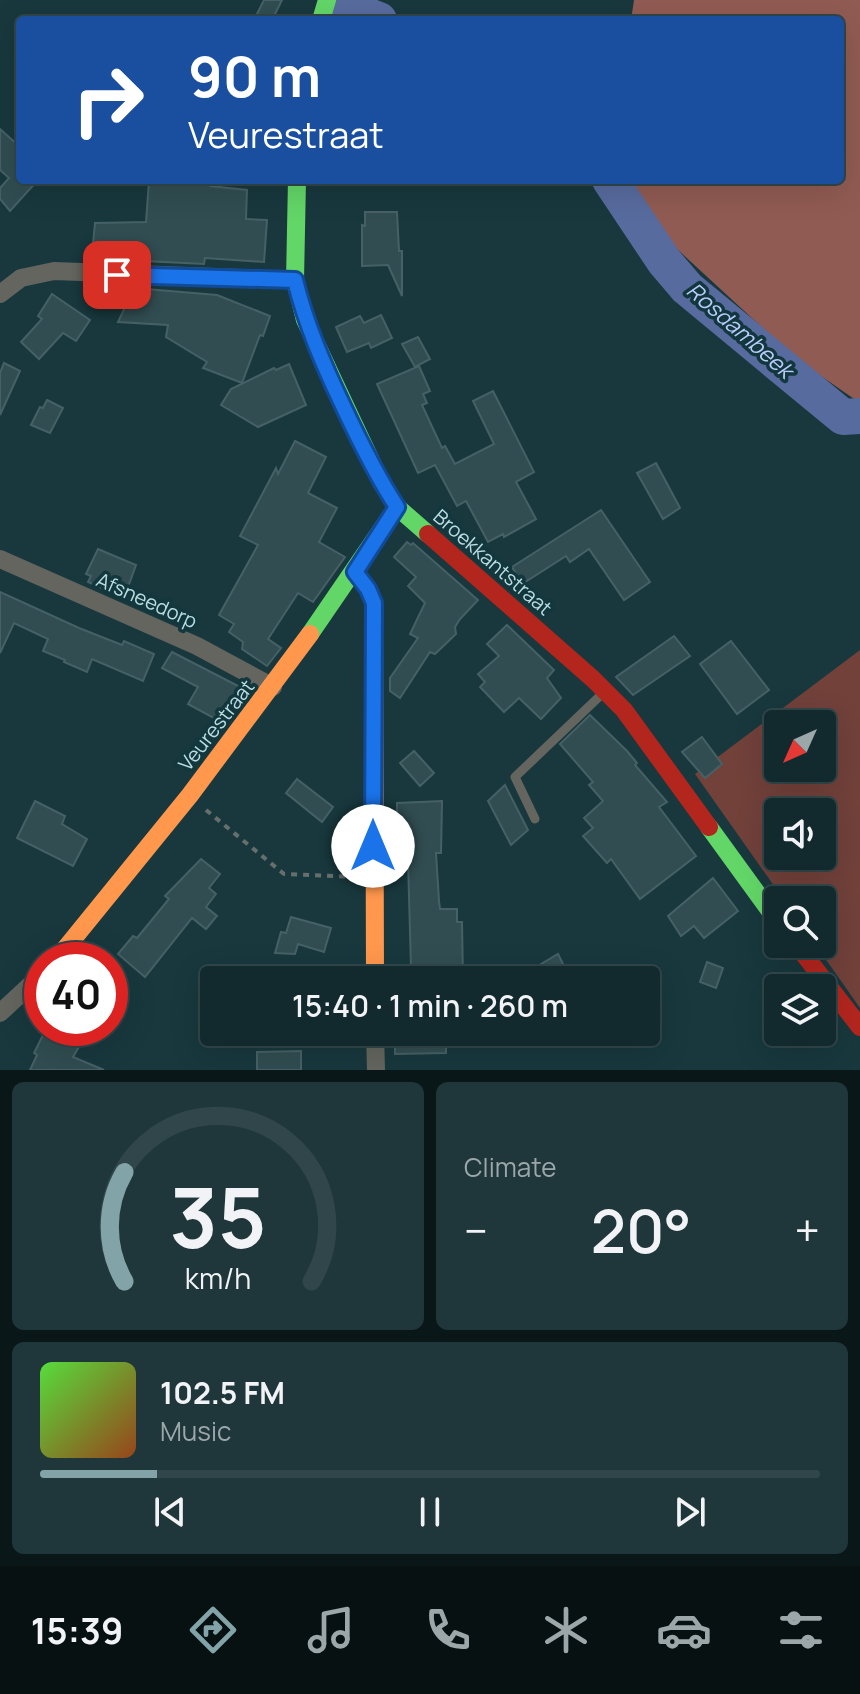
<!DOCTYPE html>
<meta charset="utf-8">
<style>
body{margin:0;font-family:Manrope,sans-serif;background:#1f363a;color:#f1f3f6;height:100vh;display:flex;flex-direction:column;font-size:30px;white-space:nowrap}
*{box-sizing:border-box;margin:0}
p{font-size:26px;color:#9ca7aa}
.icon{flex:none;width:44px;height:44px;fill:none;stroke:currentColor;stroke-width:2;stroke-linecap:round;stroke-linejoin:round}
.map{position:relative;height:1070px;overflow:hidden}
.panel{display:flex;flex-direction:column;gap:12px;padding:12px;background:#0a1719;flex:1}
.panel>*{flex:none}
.top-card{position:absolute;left:16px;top:16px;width:828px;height:168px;border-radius:8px;box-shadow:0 8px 32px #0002,0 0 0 2px #31464a;background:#1a4fa0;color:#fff;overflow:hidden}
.needle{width:52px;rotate:225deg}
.controls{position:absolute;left:764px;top:710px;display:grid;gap:16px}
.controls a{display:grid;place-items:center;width:72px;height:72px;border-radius:8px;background:#122a2e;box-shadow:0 8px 32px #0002,0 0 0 2px #31464a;font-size:40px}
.speed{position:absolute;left:24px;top:942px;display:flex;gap:16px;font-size:40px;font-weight:700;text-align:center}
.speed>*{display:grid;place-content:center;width:104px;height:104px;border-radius:50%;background:#122a2e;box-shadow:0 8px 32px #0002,0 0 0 2px #31464a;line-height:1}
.speed .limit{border:12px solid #d22;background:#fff;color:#111}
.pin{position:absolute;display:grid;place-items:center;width:68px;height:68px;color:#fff;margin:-34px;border-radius:16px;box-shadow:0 4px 12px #0006}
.me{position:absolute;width:88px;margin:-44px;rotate:0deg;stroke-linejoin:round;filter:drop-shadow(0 0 6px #0008)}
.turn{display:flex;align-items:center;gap:28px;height:168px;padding:0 40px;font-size:36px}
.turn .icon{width:104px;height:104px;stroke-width:2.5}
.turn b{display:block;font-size:56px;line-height:68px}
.big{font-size:60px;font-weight:600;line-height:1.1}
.panel .tile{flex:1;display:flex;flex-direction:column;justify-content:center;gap:12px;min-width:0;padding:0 28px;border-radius:12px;background:#1f363a}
.panel .dial{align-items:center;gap:0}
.dial svg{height:208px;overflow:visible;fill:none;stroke:#31464a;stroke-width:7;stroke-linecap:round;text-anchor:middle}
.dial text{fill:#f1f3f6;stroke:none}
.song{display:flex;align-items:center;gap:24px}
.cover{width:96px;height:96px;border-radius:12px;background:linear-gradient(135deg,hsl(110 70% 55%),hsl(20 70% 35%))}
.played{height:8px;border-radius:4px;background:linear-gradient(90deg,#82a3a8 15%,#31464a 15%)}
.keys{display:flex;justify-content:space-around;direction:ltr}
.heat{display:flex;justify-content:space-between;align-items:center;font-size:44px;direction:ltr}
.panel .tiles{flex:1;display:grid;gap:12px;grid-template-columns:1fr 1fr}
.tile:last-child{grid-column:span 2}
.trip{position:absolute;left:200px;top:966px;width:460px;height:80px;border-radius:8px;background:#122a2e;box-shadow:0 8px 32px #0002,0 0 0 2px #31464a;font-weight:600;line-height:80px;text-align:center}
.tab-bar{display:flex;height:128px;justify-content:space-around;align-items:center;background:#071112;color:#9ca7aa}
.tab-bar .icon{width:56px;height:56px}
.tab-bar .selected{color:#82a3a8}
.tab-bar b{font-size:36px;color:#f1f3f6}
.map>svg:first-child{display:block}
.green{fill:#71413a;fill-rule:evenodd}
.forest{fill:#905b52}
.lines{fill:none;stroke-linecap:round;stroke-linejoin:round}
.stream{stroke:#586b9e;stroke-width:6}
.river{stroke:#586b9e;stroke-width:36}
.building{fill:#314d51;stroke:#466166;stroke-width:2}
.path{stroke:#666f6c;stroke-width:4;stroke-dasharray:6 6;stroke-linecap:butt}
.lane{stroke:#63655e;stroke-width:9}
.street{stroke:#63655e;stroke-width:18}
.fast{stroke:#63d668;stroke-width:18}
.slow{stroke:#ff974d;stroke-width:18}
.jam{stroke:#b3261e;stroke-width:18}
.route-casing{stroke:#114b97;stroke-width:20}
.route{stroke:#1a73e8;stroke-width:14}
.labels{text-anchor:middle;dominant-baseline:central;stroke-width:7;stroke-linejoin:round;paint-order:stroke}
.street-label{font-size:20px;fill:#bbdce2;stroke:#12373d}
.water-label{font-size:22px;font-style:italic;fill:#b9cafb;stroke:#12373d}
</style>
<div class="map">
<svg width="860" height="1070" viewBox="0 0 860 1070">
<rect width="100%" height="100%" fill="#18383d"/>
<path class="green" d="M860 650V1008L815 944H822V900H784L695 774ZM778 724H822V768H778ZM778 812H822V856H778Z"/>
<polygon class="forest" points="634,0 860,0 860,403 795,358 651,225 612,180 840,180 840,20 631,20"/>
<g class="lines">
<polyline class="stream" points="857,416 860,421"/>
<g class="river">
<polyline points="345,7 379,20"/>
<polyline points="610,180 664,261 687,288 843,417 860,416"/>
</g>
</g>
<g class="building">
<polygon points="264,0 282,0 272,20 254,20"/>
<polygon points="0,129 20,147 20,180 38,180 10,211 0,199 0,188 9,178 0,170"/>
<polygon points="195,180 211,180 210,186 247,190 246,219 267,220 264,262 205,258 204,264 145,261 149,252 139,247 130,260 102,259 103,245 93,244 95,223 146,222 149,181 194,182"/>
<polygon points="365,212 397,212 399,251 402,251 402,296 388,265 362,266 362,225 365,226"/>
<polygon points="134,288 217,295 270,316 263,336 260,335 242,383 203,368 207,362 166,337 168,325 118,322"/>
<polygon points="52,294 90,320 76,341 63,333 39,359 21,342 42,319 38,316"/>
<polygon points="381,315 392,338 371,348 369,343 347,352 336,327 360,316 364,323"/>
<polygon points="418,337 430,359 415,367 402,344"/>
<polygon points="4,363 20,371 0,415 0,373"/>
<polygon points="289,364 306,405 258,427 221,405 231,389 274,368 276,370"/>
<polygon points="419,366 430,391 423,394 427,403 422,405 442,448 445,446 455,464 494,444 473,401 493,391 534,472 516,482 536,519 504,537 503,534 488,542 466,501 457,506 435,465 418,473 377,384"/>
<polygon points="47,400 63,408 50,433 31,425 40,407 43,408"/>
<polygon points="295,441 326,457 308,493 337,508 319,542 345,557 313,602 298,593 268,639 281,648 267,666 242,649 243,642 229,632 234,624 219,615 258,545 240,536 276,468 278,474"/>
<polygon points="656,463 680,508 663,519 637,473"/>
<polygon points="601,510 650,582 624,600 589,549 570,562 566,556 522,584 512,567"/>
<polygon points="407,542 411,545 413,543 478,600 460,619 455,627 456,634 435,654 430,652 400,698 390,691 390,678 418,638 410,634 425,603 408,586 416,577 394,557"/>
<polygon points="98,549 136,565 124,598 88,582 91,576 86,574"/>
<polygon points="0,592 79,628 122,645 124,641 154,654 143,681 92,659 87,672 64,662 65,660 43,651 48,639 14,623 0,653"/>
<polygon points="507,625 554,670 547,678 561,698 541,719 519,698 504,712 480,687 485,682 478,674 499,656 487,644"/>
<polygon points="674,636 690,656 633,695 616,677"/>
<polygon points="731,641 769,690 737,714 700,664"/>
<polygon points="172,652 240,687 221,722 188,704 198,687 162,668"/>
<polygon points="590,715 627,751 637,763 635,765 667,802 659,807 696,856 640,899 611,859 607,863 583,836 593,828 584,818 603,801 589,785 593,782 560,744"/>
<polygon points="702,737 722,764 705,778 682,752"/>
<polygon points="414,751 434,773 420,786 400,763"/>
<polygon points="297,779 333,807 322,822 286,793"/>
<polygon points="505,785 528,830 511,845 488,801"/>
<polygon points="35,801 65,816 62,824 87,839 73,866 17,838"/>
<polygon points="442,801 441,853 436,853 439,901 440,909 457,909 457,922 462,922 463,980 424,980 423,967 411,967 408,861 397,861 397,803"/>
<polygon points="201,859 220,874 209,888 216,894 206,907 217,916 206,929 192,918 145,977 118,954 133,936 137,938 169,899 165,896"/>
<polygon points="713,878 738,911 704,938 694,926 681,936 668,916"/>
<polygon points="291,917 331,928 324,952 298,944 295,954 275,953 281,932 286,933"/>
<polygon points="558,954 571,980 550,980 541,964"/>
<polygon points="707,962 723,968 716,988 700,982"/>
<polygon points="55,1029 80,1045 73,1057 104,1070 30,1070 37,1055 34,1053 44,1033"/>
<polygon points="395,1032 446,1033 446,1053 395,1054"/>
<polygon points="301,1051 301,1070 257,1070 257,1052"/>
</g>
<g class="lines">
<polyline class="path" points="206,810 284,874 355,877"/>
<polyline class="lane" points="535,819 515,777 602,694"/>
<g class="street">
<polyline points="0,294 21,278 54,271 295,280"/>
<polyline points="0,559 197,646 273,687"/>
<polyline points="0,1013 42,974"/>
<polyline points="375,1032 376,1070"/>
</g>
<g class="fast">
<polyline points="321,20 327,0"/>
<polyline points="297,180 295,280 305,320 381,482 397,507 428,534"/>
<polyline points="310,634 397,507"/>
<polyline points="709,827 778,922"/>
</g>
<g class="slow">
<polyline points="355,572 368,589 374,603 375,980"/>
<polyline points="56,960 190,795 310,634"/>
</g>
<g class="jam">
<polyline points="428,534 593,679 624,710 709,827"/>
<polyline points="796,944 860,1027"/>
</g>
</g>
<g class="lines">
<g class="route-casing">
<path id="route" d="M117 275 295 280C306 325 324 366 344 408 360 442 376 475 397 507L355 572 368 589 374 603 373 846"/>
</g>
<use href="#route" class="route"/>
</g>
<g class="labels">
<g class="street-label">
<text transform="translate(493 562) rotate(41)">Broekkantstraat</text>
<text transform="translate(147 600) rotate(24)">Afsneedorp</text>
<text transform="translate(216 725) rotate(-52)">Veurestraat</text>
</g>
<g class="water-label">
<text transform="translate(740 330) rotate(41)">Rosdambeek</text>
</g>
</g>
</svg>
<div class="controls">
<a><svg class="needle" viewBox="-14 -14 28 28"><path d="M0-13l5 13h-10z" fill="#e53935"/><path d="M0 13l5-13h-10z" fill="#9ca7aa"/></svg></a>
<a><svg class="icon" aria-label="sound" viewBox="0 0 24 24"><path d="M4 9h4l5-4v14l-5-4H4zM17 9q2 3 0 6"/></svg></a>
<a><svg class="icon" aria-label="search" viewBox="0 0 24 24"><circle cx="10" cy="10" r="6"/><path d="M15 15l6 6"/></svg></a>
<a><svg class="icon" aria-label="layers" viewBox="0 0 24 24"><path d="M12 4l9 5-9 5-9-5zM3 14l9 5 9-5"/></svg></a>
</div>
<div class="speed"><div class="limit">40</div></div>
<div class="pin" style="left:117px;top:275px;background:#d93025"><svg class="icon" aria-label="arrive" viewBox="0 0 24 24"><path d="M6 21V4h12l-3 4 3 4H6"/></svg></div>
<svg class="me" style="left:373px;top:846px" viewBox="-20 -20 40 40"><circle r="19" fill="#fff"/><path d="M0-13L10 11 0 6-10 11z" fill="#1a73e8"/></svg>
<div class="trip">15:40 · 1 min · 260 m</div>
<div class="top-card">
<div class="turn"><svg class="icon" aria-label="right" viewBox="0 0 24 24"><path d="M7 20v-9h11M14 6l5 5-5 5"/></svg><div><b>90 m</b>Veurestraat</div></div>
</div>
</div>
<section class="panel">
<div class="tiles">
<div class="tile dial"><svg viewBox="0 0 100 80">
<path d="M14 69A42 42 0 1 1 86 69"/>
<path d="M14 69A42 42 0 0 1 14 27" stroke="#82a3a8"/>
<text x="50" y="56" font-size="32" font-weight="700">35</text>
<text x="50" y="72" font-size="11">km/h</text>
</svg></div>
<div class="tile"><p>Climate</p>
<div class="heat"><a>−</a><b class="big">20°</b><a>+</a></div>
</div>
<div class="tile">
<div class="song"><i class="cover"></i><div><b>102.5 FM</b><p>Music</p></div></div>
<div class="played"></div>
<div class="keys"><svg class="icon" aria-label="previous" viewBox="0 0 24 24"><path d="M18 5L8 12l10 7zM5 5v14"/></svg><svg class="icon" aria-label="pause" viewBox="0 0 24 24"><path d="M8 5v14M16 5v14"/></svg><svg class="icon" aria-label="next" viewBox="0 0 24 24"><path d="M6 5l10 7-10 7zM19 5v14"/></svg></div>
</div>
</div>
</section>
<nav class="tab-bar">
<b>15:39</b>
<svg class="icon selected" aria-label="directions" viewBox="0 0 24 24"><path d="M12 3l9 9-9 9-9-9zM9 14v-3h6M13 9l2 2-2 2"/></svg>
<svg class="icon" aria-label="music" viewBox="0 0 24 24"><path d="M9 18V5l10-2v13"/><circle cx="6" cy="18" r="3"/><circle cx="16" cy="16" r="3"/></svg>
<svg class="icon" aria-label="phone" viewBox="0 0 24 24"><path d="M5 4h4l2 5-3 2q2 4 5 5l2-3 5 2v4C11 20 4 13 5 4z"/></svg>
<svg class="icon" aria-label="climate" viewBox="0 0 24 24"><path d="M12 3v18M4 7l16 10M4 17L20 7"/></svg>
<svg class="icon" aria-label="car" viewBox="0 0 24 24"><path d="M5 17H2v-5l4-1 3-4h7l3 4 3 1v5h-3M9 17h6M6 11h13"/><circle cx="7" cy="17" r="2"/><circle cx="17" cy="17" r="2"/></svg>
<svg class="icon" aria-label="filters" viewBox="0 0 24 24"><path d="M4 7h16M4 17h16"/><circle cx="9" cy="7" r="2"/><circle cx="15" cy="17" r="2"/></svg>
</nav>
